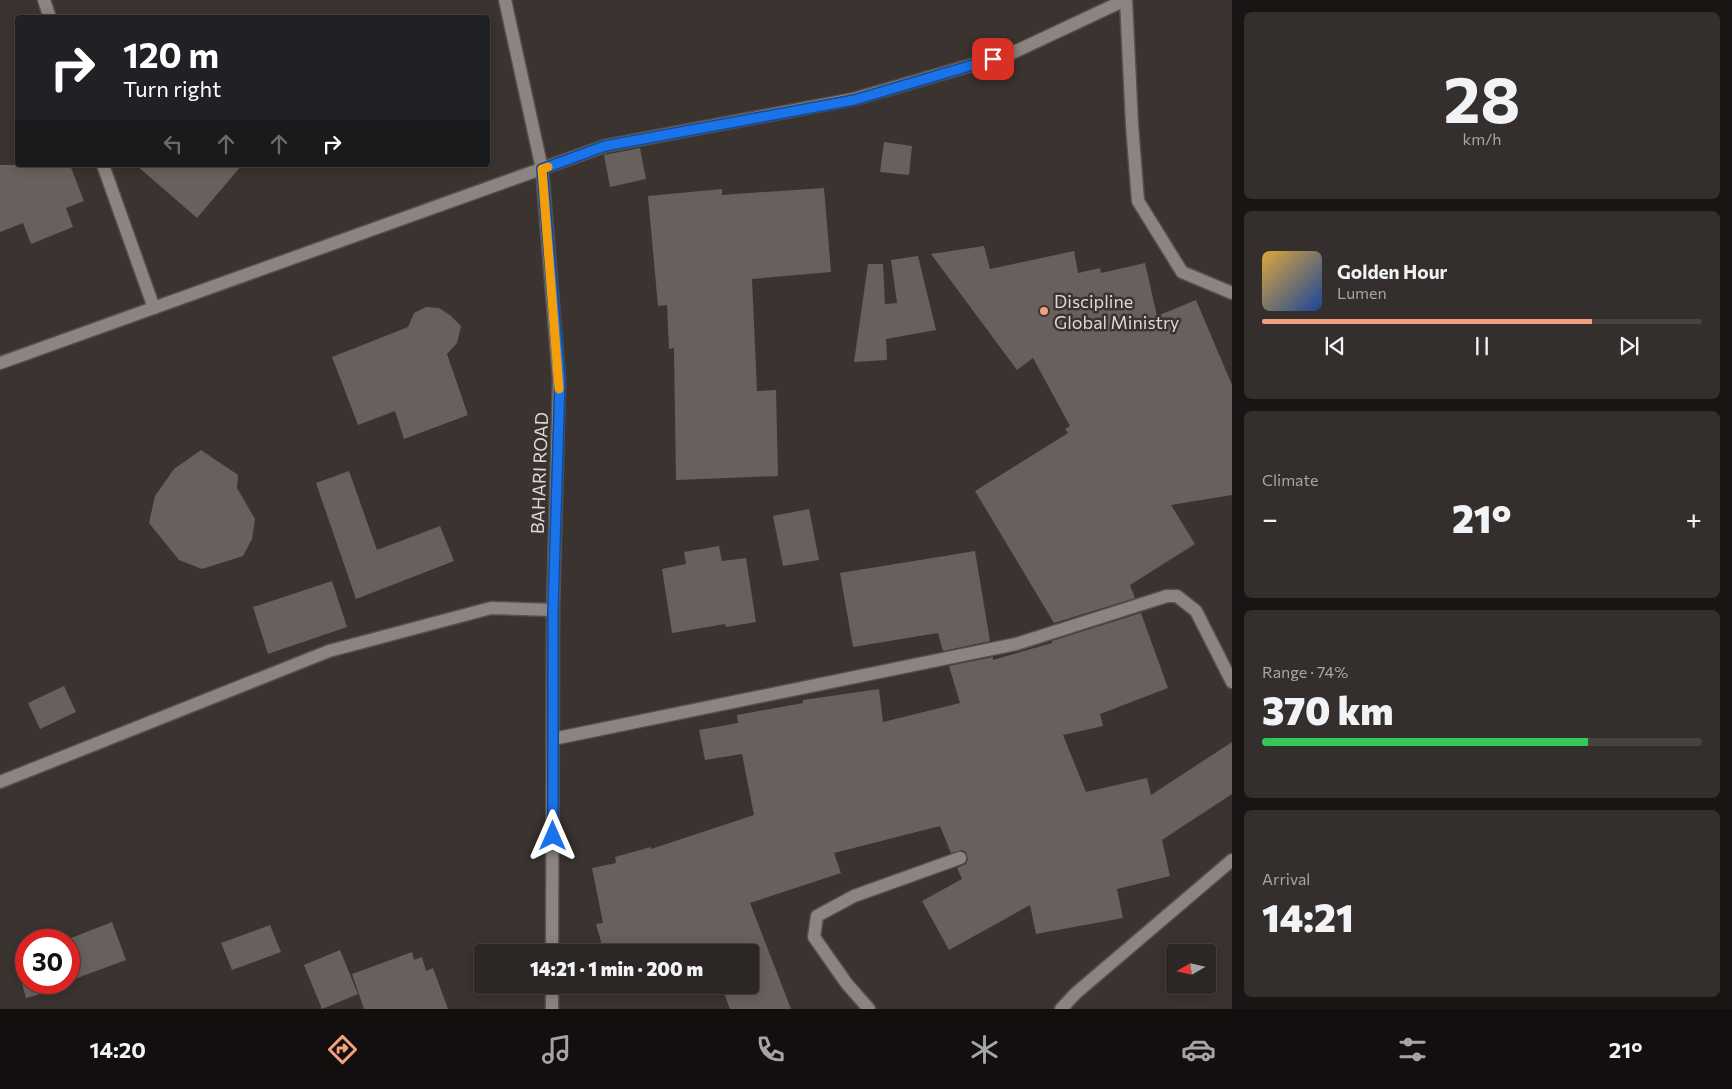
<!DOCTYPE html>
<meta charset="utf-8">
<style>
body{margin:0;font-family:Commissioner,sans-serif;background:#342e2c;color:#f1f3f6;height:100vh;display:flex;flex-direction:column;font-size:19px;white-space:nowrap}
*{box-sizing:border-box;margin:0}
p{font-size:16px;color:#a6a5a6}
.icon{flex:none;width:28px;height:28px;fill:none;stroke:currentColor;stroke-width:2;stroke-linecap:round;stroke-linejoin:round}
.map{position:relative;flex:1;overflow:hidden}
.details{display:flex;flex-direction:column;gap:12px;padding:12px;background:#181514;width:500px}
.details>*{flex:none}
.banner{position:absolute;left:15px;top:15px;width:475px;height:152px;border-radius:5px;box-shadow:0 2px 12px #0003,0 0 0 1px #484341;background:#202124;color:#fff;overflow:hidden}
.needle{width:32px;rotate:261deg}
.controls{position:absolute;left:1166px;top:944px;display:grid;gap:10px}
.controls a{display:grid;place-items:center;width:50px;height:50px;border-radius:5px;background:#2c2624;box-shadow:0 2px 12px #0003,0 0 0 1px #484341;font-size:25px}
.speed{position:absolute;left:15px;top:929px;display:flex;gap:10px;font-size:25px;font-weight:700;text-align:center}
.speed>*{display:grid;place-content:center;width:65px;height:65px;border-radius:50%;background:#2c2624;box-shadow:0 2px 12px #0003,0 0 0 1px #484341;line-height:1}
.speed .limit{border:8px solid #d22;background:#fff;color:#111}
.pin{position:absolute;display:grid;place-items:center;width:42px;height:42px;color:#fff;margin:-21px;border-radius:10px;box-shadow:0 2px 8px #0006}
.me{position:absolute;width:55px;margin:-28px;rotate:0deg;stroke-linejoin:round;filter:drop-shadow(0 0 4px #0008)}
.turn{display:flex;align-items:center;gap:18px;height:105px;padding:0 25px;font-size:22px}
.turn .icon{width:65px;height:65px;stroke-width:2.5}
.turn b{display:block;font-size:35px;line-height:42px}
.lanes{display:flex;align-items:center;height:48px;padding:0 25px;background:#0003;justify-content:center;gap:25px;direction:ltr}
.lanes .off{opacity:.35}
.big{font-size:38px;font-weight:800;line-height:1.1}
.details .card{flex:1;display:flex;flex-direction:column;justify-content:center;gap:8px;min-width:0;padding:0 18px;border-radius:8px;background:#342e2c}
.details .dial{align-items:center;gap:0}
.dial b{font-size:65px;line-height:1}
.song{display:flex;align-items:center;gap:15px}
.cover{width:60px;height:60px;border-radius:8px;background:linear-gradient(135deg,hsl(40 70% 55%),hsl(220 70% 35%))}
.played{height:5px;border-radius:2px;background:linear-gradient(90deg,#f2a17e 75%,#484341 75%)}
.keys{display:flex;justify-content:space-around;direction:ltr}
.heat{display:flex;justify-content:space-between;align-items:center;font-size:28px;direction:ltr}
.charge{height:8px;border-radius:4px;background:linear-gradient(90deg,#34c759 74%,#484341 0)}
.trip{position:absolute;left:474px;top:944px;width:285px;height:50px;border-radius:5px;background:#2c2624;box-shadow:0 2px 12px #0003,0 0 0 1px #484341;font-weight:800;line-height:50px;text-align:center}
.menu{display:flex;height:80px;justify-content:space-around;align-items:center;background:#120f0e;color:#a6a5a6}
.menu .icon{width:35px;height:35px}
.menu .on{color:#f2a17e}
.menu b{font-size:22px;color:#f1f3f6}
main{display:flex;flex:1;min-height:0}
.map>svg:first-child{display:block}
.building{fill:#68605d}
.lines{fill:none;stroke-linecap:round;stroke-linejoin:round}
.minor-casing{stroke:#56504d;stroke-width:15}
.minor{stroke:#8c8480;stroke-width:12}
.route-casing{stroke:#114b97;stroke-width:12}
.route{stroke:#1a73e8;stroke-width:9}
.slow{stroke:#f59e0b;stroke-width:9}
.poi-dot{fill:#f2a17e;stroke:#3a3330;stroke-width:2}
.labels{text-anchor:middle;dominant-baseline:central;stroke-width:5;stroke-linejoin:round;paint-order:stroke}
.poi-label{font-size:18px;fill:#ddd8d6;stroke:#3a3330;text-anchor:start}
.street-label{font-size:18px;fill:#ddd8d6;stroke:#3a3330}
</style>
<main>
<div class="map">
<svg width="1232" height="1009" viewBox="0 0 1232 1009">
<rect width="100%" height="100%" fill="#3a3330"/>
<g class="building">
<polygon points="884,142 912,146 909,175 880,172"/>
<polygon points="640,148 646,179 610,187 604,155"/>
<polygon points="0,165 70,165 84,201 66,208 73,227 31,244 23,223 0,232"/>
<polygon points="136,165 242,165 197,218"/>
<polygon points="824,188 831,272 752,279 757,391 776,390 778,476 676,480 674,348 669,349 667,305 658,306 648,196 722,189 722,195"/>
<polygon points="984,246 990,269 1074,251 1078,273 1100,268 1101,273 1145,263 1157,316 1196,300 1232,385 1232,495 1171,505 1195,544 1130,585 1135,598 1054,623 975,491 1068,433 1065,429 1070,426 1033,358 1017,370 931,254"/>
<polygon points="918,256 936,330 886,339 887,360 854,362 868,264 883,264 885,304 897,303 891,260"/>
<polygon points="426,307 439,308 450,315 461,326 457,343 447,354 468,415 404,439 395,411 358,425 332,357 408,327 414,313"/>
<polygon points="201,450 238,475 237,488 255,519 252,539 243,556 202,569 179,560 149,523 155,496 174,469"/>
<polygon points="349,471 377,550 440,526 454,561 356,599 316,483"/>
<polygon points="809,509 819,560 783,566 773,516"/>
<polygon points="719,546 722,561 746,558 756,622 726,627 725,624 672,633 662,569 686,564 684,552"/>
<polygon points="975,551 990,641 943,651 938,633 853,647 840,573"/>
<polygon points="332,581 347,627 268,654 253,607"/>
<polygon points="1141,613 1168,688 1100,714 1103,726 1063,735 1086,792 1147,778 1151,795 1232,742 1232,794 1162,840 1170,876 1117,889 1123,918 1036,934 1030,905 949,950 922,901 962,879 957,868 966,864 968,859 966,852 962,850 951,853 940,826 834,853 841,873 750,903 791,1009 730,1009 721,985 750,985 750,952 604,952 596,924 603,923 592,868 616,863 615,857 651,847 651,849 754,815 742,754 705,760 699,730 738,723 737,715 803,703 803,700 879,689 883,722 960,703 949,666 993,657 993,660 1052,643 1052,641"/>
<polygon points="64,686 76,712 40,729 28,703"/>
<polygon points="112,922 126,960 69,981 69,940 66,940"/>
<polygon points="270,925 281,952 232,970 221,943"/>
<polygon points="340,950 358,994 322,1009 304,965"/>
<polygon points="412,952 414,960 422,957 426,971 433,968 448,1009 364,1009 352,974"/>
<polygon points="26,955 26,982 66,982 54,987 55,990 26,998 15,959"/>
</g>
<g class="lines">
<g class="minor-casing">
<g id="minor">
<polyline points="44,0 50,18"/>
<polyline points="505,0 542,169 559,380 553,610 552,952"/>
<polyline points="1126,0 1132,125 1138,201 1182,272 1232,293"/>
<polyline points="103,165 154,308"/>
<polyline points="0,363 605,146 854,99 1010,54 1125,0"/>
<polyline points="553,739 1016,644 1167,596 1177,596 1196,611 1232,682"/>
<polyline points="0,782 329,651 491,608 553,610"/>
<polyline points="552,1009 552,985"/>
<polyline points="869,1009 847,984 814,937 817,916 854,896 960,858"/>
<polyline points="1061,1009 1076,993 1232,860"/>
</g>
</g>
<use href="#minor" class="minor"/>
</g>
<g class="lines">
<g class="route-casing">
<polyline id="route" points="553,836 553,610 560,380 542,169 605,146 854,100 993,59"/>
</g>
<use href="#route" class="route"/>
<polyline class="slow" points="548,167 542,169 559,389"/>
</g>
<circle class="poi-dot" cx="1044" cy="311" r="5"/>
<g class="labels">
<g class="poi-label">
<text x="1054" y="301">Discipline<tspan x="1054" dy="21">Global Ministry</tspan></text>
</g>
<g class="street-label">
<text transform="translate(539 473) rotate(-88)">BAHARI ROAD</text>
</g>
</g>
</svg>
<div class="controls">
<a><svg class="needle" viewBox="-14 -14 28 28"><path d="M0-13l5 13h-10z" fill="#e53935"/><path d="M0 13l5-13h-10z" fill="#a6a5a6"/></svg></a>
</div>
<div class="speed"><div class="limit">30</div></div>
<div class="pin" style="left:993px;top:59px;background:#d93025"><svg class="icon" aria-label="arrive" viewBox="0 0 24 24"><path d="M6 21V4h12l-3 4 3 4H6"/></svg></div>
<svg class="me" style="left:553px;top:836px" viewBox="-20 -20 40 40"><path d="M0-17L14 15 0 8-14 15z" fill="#1a73e8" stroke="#fff" stroke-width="4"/></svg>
<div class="trip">14:21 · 1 min · 200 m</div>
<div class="banner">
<div class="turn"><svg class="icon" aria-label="right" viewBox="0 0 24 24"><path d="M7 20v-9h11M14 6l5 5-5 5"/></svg><div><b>120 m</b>Turn right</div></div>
<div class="lanes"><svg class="icon off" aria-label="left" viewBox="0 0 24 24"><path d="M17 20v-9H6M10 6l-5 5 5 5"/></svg><svg class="icon off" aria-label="ahead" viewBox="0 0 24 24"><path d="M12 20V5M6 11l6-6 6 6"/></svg><svg class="icon off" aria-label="ahead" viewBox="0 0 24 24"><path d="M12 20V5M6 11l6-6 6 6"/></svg><svg class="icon" aria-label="right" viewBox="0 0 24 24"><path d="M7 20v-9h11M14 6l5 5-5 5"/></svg></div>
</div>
</div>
<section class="details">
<div class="card dial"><b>28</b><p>km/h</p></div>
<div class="card">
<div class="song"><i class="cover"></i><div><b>Golden Hour</b><p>Lumen</p></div></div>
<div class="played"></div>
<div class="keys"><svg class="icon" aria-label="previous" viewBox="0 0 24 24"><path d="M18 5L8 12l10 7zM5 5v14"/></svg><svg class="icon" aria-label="pause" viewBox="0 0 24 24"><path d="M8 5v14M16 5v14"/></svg><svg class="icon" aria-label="next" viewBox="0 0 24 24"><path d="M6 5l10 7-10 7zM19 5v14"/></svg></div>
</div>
<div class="card"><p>Climate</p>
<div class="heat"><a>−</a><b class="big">21°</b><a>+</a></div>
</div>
<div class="card"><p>Range · 74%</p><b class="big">370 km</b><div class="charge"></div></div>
<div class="card"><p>Arrival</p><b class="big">14:21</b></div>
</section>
</main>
<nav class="menu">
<b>14:20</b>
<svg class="icon on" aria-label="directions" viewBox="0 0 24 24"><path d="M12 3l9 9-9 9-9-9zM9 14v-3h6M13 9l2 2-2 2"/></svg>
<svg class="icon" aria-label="music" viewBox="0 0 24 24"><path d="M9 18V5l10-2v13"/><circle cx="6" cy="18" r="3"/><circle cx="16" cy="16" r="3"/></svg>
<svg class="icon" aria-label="phone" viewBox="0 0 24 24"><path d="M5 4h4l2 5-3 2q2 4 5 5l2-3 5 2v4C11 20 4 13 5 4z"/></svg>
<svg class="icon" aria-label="climate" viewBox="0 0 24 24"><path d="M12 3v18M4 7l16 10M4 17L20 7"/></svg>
<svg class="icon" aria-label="car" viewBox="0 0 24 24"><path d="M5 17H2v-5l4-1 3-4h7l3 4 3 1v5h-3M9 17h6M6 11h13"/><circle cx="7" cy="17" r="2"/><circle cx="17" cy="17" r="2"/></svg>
<svg class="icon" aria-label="filters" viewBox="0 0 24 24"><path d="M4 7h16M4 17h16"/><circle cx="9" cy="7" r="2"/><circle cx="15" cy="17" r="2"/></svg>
<b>21°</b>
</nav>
